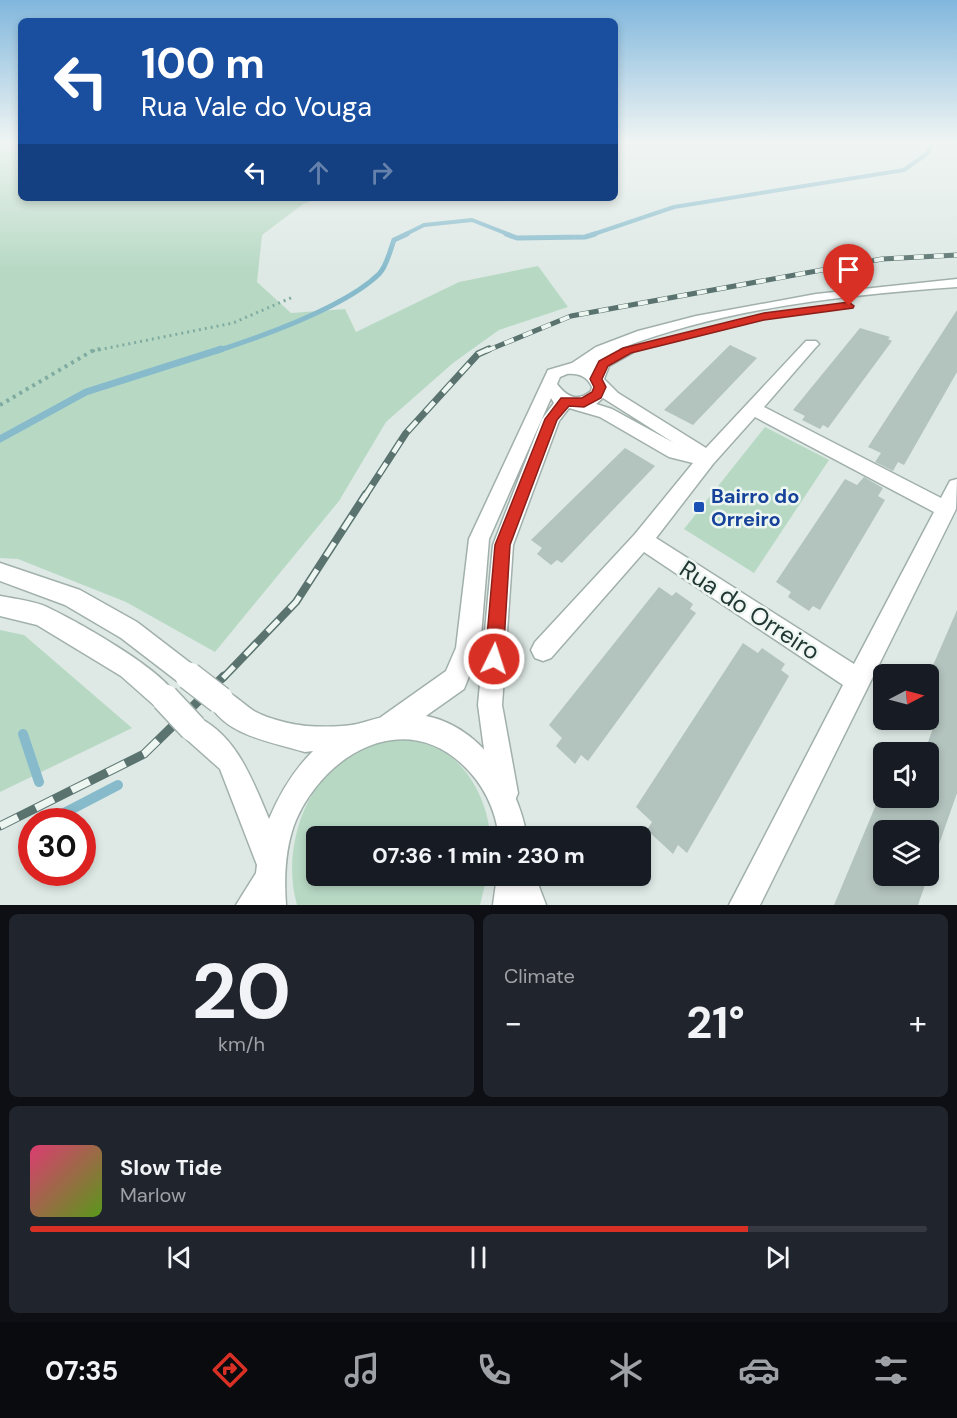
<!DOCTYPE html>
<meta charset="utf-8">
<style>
body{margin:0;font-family:"DM Sans",sans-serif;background:#20242c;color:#f1f3f6;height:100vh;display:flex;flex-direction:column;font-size:22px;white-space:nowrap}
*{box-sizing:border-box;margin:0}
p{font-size:20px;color:#9ea1a6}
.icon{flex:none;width:33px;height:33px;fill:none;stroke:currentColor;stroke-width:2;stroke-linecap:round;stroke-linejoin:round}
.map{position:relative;height:905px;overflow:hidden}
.panel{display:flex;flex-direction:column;gap:9px;padding:9px;background:#0d0f14;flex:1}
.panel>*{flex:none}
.banner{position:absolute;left:18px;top:18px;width:600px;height:183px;border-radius:9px;box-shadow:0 3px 9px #0003;background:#1a4fa0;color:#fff;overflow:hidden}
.needle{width:39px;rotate:84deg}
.tools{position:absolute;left:873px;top:664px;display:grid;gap:12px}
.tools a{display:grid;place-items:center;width:66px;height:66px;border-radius:9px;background:#171b24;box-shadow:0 3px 9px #0003;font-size:30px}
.speed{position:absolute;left:18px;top:808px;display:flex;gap:12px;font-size:30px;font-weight:700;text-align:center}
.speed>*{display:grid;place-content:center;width:78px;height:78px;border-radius:50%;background:#171b24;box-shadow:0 3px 9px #0003;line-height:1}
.speed .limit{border:9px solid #d22;background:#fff;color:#111}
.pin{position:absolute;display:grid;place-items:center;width:51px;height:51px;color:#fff;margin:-62px -26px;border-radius:50% 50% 50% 0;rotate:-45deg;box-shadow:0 0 6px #0007}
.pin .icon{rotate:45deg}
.me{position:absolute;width:66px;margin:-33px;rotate:4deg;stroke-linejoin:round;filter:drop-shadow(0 0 4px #0008)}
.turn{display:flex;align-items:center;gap:21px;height:126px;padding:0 24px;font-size:27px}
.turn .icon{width:78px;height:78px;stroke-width:2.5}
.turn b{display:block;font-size:42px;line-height:51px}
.lanes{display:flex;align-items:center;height:57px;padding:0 24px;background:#0003;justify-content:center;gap:30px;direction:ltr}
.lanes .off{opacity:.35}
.big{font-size:45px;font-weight:700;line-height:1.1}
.panel .tile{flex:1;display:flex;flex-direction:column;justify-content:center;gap:9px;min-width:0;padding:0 21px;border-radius:9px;background:#20242c}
.panel .dial{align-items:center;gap:0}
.dial b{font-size:78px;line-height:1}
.song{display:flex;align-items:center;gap:18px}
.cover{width:72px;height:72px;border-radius:9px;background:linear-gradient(135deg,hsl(340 70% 55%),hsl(90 70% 35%))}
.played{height:6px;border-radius:3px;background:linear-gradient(90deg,#d93025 80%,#363941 80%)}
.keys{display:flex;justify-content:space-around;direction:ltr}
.heat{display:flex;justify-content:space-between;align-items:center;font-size:33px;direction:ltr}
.panel .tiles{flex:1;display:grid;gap:9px;grid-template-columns:1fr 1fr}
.tile:last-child{grid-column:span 2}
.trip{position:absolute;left:306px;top:826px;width:345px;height:60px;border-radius:9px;background:#171b24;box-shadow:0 3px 9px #0003;font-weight:700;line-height:60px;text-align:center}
.menu{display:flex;height:96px;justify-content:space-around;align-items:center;background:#090b0e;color:#9ea1a6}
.menu .icon{width:42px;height:42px}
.menu .current{color:#d93025}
.menu b{font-size:27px;color:#f1f3f6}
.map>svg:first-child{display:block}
.green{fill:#b7d9c4}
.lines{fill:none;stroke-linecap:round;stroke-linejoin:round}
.stream-far3{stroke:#87bbcc;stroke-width:4}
.stream-far2{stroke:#87bbcc;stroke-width:5}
.stream-far1{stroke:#87bbcc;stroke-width:7}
.stream{stroke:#87bbcc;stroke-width:10}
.building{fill:#b3c3be}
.minor-casing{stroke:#a1b0ac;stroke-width:3}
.tertiary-casing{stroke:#a1b0ac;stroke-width:3}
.path-far1{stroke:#80aba1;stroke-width:3;stroke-dasharray:2 4;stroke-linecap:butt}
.path{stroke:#80aba1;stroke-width:4;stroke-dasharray:3 4.5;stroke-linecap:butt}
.minor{fill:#fff;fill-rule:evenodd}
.tertiary{fill:#fff;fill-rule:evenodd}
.rail-far3-casing{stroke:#5a736f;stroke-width:5}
.rail-far2-casing{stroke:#5a736f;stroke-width:7}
.rail-far1-casing{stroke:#5a736f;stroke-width:8}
.rail-casing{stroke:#5a736f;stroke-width:9}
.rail-far3{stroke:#eef6f2;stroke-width:4;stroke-dasharray:10;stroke-linecap:butt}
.rail-far2{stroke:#eef6f2;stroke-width:4.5;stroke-dasharray:13;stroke-linecap:butt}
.rail-far1{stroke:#eef6f2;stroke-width:5;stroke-dasharray:16;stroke-linecap:butt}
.rail{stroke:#eef6f2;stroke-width:7;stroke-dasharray:20;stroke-linecap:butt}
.tertiary-bridge-far1-casing{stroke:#a1b0ac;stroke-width:25;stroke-linecap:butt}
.tertiary-bridge-casing{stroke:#a1b0ac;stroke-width:30;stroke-linecap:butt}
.tertiary-bridge-far1{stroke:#fff;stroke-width:22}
.tertiary-bridge{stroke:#fff;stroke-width:27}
.route{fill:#d93025;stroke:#8d1f18;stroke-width:1.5}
.transit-dot{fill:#1a4fb4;stroke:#eef6f2;stroke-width:2}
.labels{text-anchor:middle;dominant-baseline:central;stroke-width:5;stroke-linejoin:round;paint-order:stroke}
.transit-label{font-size:20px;font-weight:bold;fill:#164399;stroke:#eef6f2;text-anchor:start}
.near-street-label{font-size:24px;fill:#203733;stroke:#eef6f2}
</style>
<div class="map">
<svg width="957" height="905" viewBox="0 0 957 905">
<rect width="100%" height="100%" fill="#dee9e5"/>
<g class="green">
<polygon points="0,142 21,142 21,198 322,198 303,204 262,235 257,282 291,313 345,309 356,332 459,282 538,266 568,307 499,330 453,363 386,422 339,501 215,652 126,602 18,559 0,558"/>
<polygon points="765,427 829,460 754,573 684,529"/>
<polygon points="0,630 24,635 132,728 0,792"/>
<path d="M407 739C416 742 426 743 434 747 467 760 489 803 490 837H316V876H487L480 905H297C282 854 302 784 350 755 369 744 386 741 407 739Z"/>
</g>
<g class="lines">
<g class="stream-far3">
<polyline points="404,235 424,225 472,220 510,235"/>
<polyline points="591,235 674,207 904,170 928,153 933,142"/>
</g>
<g class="stream-far2">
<polyline points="506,234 517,238 585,237 595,234"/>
<path d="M217 351C263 336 344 308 379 274 387 266 390 250 394 240L407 234"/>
</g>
<polyline class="stream-far1" points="0,439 86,392 221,349"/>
<g class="stream">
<polyline points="23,734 39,782"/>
<polyline points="47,817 47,822 118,785"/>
</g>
</g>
<g class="building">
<polygon points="957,310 957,372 904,465 898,462 893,471 875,462 881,453 868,447"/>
<polygon points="860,328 890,337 888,339 892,341 828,428 823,425 820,429 802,420 805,416 793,410"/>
<polygon points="730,345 757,358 693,425 664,410"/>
<polygon points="625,448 655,466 562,563 557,560 551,565 537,554 542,548 531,540"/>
<polygon points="864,477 883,488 878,496 885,500 820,610 813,606 809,611 788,597 791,592 776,582 845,479 857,485"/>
<polygon points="659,587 672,596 676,592 693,604 690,609 696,613 588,761 581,755 575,764 556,746 562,738 549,725"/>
<polygon points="957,610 957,793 931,867 928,867 928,831 884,831 884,876 928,876 918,905 834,905 883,788 884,798 928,798 928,753 924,753 937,717 928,712 928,677"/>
<polygon points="743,643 758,653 762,648 785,664 781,670 789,676 687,853 678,845 673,854 647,830 652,822 636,807"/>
</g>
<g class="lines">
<g class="minor-casing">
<path id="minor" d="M957 279V287C844 295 725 308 619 349L629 350 632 353 609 366 604 379 618 393 706 448 806 341H816L819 344 816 347 764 407 941 498 950 481 957 479 956 509 760 905H729L843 685 644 552 551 658 543 661 535 658 531 650 535 642 635 534 693 463 669 457 600 417 569 408 559 421 513 545 502 705 518 793 514 803 504 807 494 803 490 793 478 705 493 545 542 419 554 403 551 398 489 539 480 648 464 689 399 735 390 739 381 735 377 726 381 717 446 671 456 648 469 539 548 370 572 363 596 347 638 331 696 316 816 294ZM567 374C578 373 587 376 592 387L591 391C577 403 566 396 557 384L560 377ZM603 398 674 443 612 409 596 404ZM755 417 934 512 854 664 656 538 713 464Z"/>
</g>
<g class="tertiary-casing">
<g id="tertiary">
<polygon points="0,563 80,590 137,622 193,665 197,673 193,681 185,685 177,681 121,638 65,605 0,581"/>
<path d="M0 596C16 599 35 601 49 608 78 622 166 671 177 698L174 707 165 710 156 707 121 676 37 625 0 616Z"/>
<path d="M220 688C233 693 242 703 254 711 266 718 292 725 307 726 321 727 343 727 357 724 373 720 388 714 405 714 472 713 517 778 527 837H499C495 808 484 785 463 765 403 708 325 754 296 820 285 847 284 877 286 905H236L256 873 257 865 220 769 184 737 180 728 184 719 193 715C236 733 252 779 269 819 280 793 293 771 313 751L305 752C272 742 222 735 208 700L211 691Z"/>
<polygon points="497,876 535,876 546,905 493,905"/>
</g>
</g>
<polyline class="path-far1" points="93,351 233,323 293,297"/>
<polyline class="path" points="0,405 92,351 100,349"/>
<use href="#minor" class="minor"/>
<use href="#tertiary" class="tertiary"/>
<g class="rail-far3-casing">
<polyline id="rail-far3" points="486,351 571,316 882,259 957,255"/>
</g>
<g class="rail-far2-casing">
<polyline id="rail-far2" points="365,496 406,433 478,354 489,349"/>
</g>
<g class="rail-far1-casing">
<polyline id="rail-far1" points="223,678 296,602 366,494"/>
</g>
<g class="rail-casing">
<polyline id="rail" points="0,826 144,754 224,676"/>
</g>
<use href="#rail-far3" class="rail-far3"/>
<use href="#rail-far2" class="rail-far2"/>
<use href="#rail-far1" class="rail-far1"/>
<use href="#rail" class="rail"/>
<g class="tertiary-bridge-far1-casing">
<polyline id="tertiary-bridge-far1" points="185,673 191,678"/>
</g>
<g class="tertiary-bridge-casing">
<g id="tertiary-bridge">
<polyline points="189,676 220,700"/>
<polyline points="165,698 193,728"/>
</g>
</g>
<use href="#tertiary-bridge-far1" class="tertiary-bridge-far1"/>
<use href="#tertiary-bridge" class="tertiary-bridge"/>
</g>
<linearGradient id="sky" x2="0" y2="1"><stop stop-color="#81b7dd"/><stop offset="0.53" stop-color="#f0f5f3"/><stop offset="1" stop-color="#f0f5f3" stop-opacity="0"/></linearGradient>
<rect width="957" height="269" fill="url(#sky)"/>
<polygon class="route" points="849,302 854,306 853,308 764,320 631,353 608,366 602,379 606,387 601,398 584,407 569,406 557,420 510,545 503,659 500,665 494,668 488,665 485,659 495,545 545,419 561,398 582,398 592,392 594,387 590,379 599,361 623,348 764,313"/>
<rect class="transit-dot" x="693" y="501" width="12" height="12" rx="3"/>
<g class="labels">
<g class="transit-label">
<text x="711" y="496">Bairro do<tspan x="711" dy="23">Orreiro</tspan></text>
</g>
<g class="near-street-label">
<text transform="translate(750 610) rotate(33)">Rua do Orreiro</text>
</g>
</g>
</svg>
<div class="tools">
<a><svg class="needle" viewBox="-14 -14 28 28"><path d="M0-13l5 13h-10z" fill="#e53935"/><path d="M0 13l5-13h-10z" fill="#9ea1a6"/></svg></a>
<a><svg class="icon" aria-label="sound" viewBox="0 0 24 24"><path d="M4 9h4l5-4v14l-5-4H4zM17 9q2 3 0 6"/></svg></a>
<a><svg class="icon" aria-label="layers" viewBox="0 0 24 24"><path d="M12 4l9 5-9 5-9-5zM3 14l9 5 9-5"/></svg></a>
</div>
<div class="speed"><div class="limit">30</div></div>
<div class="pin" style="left:849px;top:306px;background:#d93025"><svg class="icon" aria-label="arrive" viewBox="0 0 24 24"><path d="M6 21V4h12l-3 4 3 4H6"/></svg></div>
<svg class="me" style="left:494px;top:659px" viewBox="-20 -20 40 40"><circle r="17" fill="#d93025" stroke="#fff" stroke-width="3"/><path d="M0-11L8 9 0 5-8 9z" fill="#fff"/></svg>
<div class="trip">07:36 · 1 min · 230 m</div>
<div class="banner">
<div class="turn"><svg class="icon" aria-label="left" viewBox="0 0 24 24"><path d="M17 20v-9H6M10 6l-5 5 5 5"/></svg><div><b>100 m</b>Rua Vale do Vouga</div></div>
<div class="lanes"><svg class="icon" aria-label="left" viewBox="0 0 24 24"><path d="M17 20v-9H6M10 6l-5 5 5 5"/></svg><svg class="icon off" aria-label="ahead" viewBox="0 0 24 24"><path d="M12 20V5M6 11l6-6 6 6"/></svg><svg class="icon off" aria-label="right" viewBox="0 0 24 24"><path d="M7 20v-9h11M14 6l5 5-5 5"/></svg></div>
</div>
</div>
<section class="panel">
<div class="tiles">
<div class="tile dial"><b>20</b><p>km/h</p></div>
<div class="tile"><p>Climate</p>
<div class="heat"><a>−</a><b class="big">21°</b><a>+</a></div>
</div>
<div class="tile">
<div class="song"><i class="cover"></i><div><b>Slow Tide</b><p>Marlow</p></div></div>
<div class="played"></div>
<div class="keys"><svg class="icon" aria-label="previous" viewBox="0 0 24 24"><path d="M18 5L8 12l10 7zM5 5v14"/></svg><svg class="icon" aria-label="pause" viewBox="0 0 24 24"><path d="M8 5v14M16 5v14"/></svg><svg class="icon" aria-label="next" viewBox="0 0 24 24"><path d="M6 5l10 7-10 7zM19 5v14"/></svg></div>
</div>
</div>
</section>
<nav class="menu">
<b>07:35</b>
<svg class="icon current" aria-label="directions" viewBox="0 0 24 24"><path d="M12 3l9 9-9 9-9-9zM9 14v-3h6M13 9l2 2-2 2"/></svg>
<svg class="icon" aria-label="music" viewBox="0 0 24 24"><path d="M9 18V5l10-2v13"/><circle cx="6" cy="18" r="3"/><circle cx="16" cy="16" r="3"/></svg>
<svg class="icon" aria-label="phone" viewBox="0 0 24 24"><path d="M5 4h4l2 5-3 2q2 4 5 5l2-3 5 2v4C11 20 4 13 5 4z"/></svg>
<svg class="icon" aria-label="climate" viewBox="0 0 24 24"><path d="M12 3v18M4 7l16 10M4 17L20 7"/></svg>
<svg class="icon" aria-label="car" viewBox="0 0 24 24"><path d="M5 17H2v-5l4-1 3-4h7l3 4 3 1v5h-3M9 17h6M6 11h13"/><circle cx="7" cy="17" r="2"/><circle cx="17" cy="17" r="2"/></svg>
<svg class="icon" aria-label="filters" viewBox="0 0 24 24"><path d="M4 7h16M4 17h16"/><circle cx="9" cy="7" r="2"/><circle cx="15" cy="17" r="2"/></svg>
</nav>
